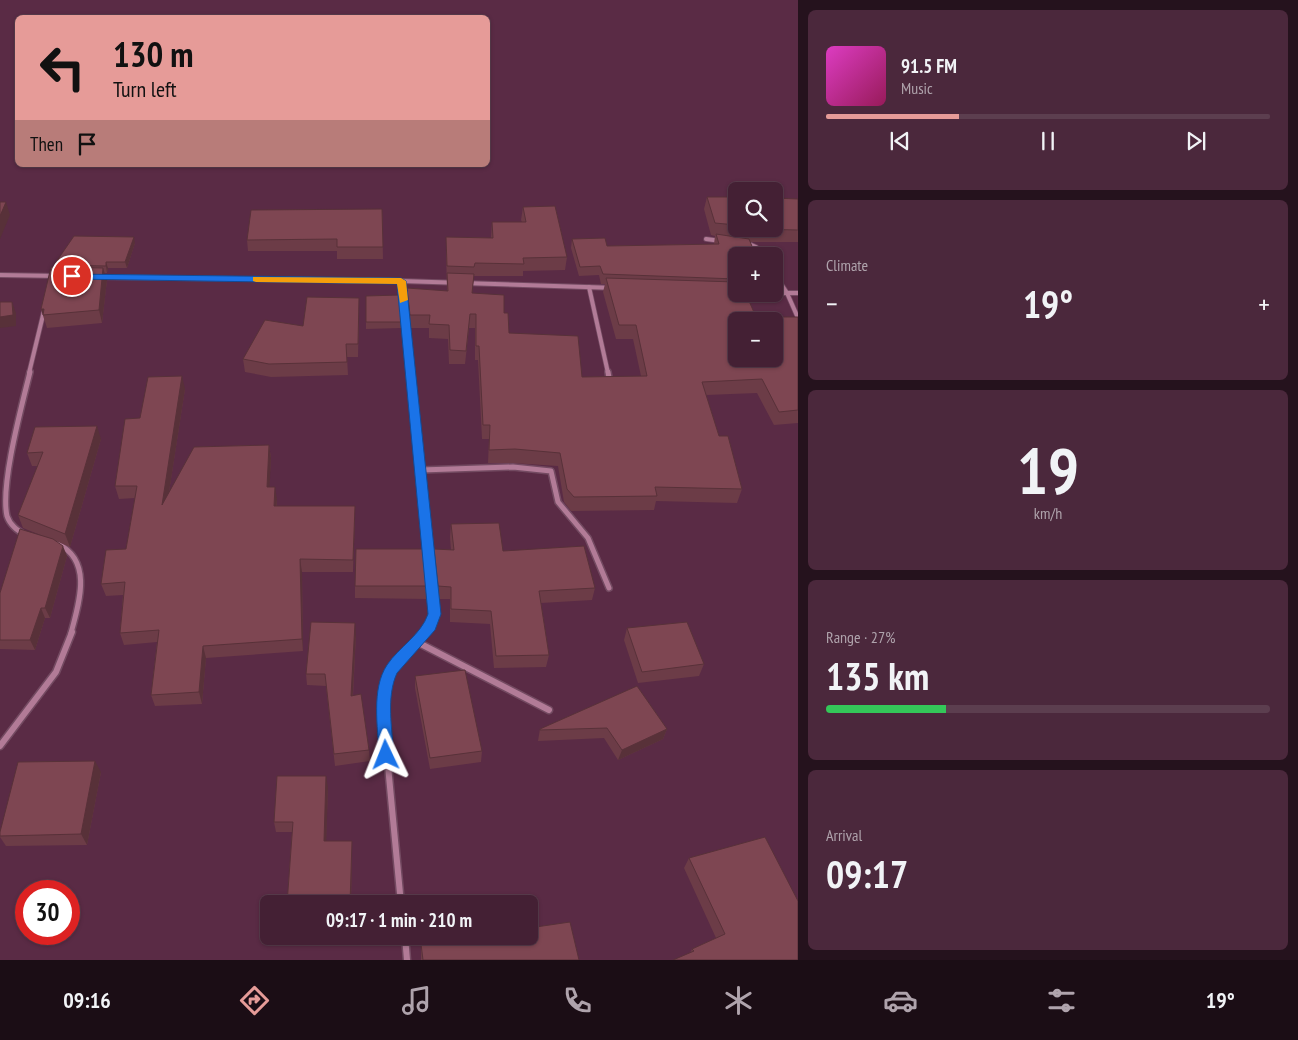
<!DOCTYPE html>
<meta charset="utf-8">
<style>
body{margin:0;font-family:"PT Sans Narrow",sans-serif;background:#4b283c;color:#f1f3f6;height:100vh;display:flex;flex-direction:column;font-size:19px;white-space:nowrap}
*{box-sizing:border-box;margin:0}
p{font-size:16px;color:#afa3ac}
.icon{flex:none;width:28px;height:28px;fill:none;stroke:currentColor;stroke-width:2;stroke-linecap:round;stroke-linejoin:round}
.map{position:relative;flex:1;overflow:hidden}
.panel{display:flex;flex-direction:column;gap:10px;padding:10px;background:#25121d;width:500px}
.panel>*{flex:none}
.top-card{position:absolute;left:15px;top:15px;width:475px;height:152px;border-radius:8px;box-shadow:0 1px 4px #0004,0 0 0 1px #5c3e4f;background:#e69b98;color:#111;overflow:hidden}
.buttons{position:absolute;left:728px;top:182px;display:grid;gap:10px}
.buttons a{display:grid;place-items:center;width:55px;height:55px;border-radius:8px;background:#442034;box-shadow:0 1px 4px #0004,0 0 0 1px #5c3e4f;font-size:25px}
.speed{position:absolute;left:15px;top:880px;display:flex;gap:10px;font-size:25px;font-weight:700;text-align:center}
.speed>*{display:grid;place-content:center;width:65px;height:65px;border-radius:50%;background:#442034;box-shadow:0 1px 4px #0004,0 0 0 1px #5c3e4f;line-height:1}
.speed .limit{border:8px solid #d22;background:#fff;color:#111}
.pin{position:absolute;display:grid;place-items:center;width:42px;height:42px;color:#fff;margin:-21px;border:2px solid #fff;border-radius:50%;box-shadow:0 1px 5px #0007}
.me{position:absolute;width:55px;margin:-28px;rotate:358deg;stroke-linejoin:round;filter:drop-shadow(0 0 4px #0008)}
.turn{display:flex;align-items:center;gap:18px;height:105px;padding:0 15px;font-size:22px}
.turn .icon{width:65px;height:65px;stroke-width:2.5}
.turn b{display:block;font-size:35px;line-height:42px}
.then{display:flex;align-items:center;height:48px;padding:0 15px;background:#0003;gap:10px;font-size:19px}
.big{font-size:38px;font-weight:600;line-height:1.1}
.panel .widget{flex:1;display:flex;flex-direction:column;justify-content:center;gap:8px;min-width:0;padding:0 18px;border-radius:8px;background:#4b283c}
.panel .dial{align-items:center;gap:0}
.dial b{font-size:65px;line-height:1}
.song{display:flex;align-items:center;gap:15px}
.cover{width:60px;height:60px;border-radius:8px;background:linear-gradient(135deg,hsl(310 70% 55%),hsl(330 70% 35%))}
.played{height:5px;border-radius:2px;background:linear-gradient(90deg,#e69b98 30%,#5c3e4f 30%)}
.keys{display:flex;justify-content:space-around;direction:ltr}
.heat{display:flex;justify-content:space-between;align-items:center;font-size:28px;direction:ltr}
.charge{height:8px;border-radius:4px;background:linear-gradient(90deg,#34c759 27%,#5c3e4f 0)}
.trip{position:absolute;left:260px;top:895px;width:278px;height:50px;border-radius:8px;background:#442034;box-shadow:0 1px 4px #0004,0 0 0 1px #5c3e4f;font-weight:600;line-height:50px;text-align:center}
.tab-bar{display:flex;height:80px;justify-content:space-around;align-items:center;background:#1b0d15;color:#afa3ac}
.tab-bar .icon{width:35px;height:35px}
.tab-bar .on{color:#e69b98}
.tab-bar b{font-size:22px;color:#f1f3f6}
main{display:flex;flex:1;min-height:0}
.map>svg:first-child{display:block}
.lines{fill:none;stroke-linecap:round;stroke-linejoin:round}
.minor-far2-casing{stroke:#734a61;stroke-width:5.5}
.minor-far1-casing{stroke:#734a61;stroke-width:8}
.minor-casing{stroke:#734a61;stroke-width:9}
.tertiary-casing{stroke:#734a61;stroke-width:2}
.minor-far2{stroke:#b27b97;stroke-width:4}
.minor-far1{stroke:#b27b97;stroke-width:5}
.minor{stroke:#b27b97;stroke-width:6}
.tertiary{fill:#b27b97;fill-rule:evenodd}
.wall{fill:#6c3c47}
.shaded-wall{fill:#583139}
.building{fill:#7e4652;stroke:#583139;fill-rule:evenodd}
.route{fill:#1a73e8;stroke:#114b97}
.slow{fill:#f59e0b}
</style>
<main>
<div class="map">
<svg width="798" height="960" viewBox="0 0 798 960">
<rect width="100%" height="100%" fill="#5a2b45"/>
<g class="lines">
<g class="minor-far2-casing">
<g id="minor-far2">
<polyline points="706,239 721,241"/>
<polyline points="747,243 756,247 763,256"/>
<polyline points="774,273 787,293 798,318"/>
<polyline points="401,281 410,373"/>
<polyline points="589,287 608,373"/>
<polyline points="29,373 44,311"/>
</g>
</g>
<g class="minor-far1-casing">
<g id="minor-far1">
<polyline points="410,372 434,614 431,626 424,633"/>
<polyline points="608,372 609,378"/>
<polyline points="421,470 513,467 551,471 558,502 588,538 609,588"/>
<path d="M25 535C17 530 10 525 7 516 0 485 22 405 30 372"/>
<path d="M58 544C93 561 79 603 71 633"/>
</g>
</g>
<g class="minor-casing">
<g id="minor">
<polyline points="417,642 549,710"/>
<polyline points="0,746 56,672 72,632"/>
<polyline points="401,904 387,755 385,690 392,669 426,632"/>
<polyline points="405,936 407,960"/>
</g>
</g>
<g class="tertiary-casing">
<g id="tertiary">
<polygon points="0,273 59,274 63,276 59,278 0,277"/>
<polygon points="91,275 401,279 616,286 620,288 616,290 401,283 94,279 90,277"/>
<polygon points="774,291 798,291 798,295 771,295 774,294"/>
</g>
</g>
<use href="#minor-far2" class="minor-far2"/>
<use href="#minor-far1" class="minor-far1"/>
<use href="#minor" class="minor"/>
<use href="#tertiary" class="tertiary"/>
</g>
<g class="wall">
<polygon points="707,197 736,197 736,229 774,229 798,199 798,242 750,242 736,256 736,271 732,271 736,279 735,282 756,317 798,317 798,424 798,423 774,425 757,393 706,395 719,436 742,489 737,503 656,501 654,510 571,511 564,502 558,466 513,463 488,463 489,439 482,439 478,360 475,360 475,328 469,328 465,364 449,364 448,339 429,338 429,328 409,328 407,302 407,288 447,291 446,250 446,237 491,238 492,222 522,222 521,220 523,207 567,257 565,270 523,271 523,276 474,276 472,293 504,313 509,333 582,377 641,376 633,339 616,339 603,292 605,284 601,284 599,275 579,276 571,248 572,239 607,246 714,244 715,236 711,235 704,209"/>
<polygon points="382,209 383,259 337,259 337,251 248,251 247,240"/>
<polygon points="135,243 127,268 108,268 107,273 104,273 107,280 102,323 47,328 41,309 55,267 54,265"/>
<polygon points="366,296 402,322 402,328 366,329"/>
<polygon points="359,311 358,357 347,357 348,375 271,377 245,372 243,359 303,326"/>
<polygon points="185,389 169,492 269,445 271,458 269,487 277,499 277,506 355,506 355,519 353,572 302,572 303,651 206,658 202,704 155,706 151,695 157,642 124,645 120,633 123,595 106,596 101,584 126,549 135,498 119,499 115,486 140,418"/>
<polygon points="101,439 70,547 56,541 67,556 50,618 45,618 35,650 0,649 0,593 43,536 23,528 18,515 38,466 32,466 27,453"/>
<polygon points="451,524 503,551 595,588 592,600 541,603 549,655 546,667 494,668 490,624 450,622 450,599 437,599 433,562 434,549 451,550 450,537"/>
<polygon points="355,586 429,586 428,599 355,598"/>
<polygon points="627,628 704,664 699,676 638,683 624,640"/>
<polygon points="356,635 353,696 369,750 370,761 335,766 326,686 307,685 306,674"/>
<polygon points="415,676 482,751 481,762 430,769 415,688"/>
<polygon points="637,686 667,729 663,739 618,760 604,738 538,741 540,729"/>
<polygon points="101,772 87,845 6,846 0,837 0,832"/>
<polygon points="328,787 326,841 352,841 352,851 351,904 287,904 292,832 276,832 274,822"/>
<polygon points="689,858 798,901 690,953 692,949 716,938 684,868"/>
<polygon points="421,944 579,960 421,960"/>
</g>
<g class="shaded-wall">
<polygon points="6,202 10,215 0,239 0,216"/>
<polygon points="134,237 135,243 127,268 125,262"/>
<polygon points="106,262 108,268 107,273 106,266"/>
<polygon points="103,268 107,280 102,323 99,310"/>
<polygon points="12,302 16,313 16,326 0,328 0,317"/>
<polygon points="41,309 44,309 43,315 45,322"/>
<polygon points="182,376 185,389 165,518 162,505"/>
<polygon points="97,426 101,439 70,547 65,534"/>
<polygon points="269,445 271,458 269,500 267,487"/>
<polygon points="275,487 277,499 276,518 274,506"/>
<polygon points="355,506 355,519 353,572 353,560"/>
<polygon points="63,546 67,556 50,618 45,608"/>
<polygon points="300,559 302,572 303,651 302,639"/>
<polygon points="41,608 45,618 35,650 30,640"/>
<polygon points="355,623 356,635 352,708 351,696"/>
<polygon points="203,646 206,658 202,704 199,692"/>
<polygon points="667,729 663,739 618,760 622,750"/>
<polygon points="95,761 101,772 87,845 81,834"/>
<polygon points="326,776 328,787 326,851 324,841"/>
<polygon points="352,841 352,851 351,904 350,904"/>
</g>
<g class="building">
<polygon points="707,197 736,197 736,225 715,223"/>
<polygon points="774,198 798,199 798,230 752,229 774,229"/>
<polygon points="0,202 6,202 0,216"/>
<polygon points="555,206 567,257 523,258 524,264 475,263 474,267 447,266 446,237 493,238 492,222 526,222 523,207"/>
<polygon points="382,209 383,247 337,247 337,239 247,240 251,210"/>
<polygon points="716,234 749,239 756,256 736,256 736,262 728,262 736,279 603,274 600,266 580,267 572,239 605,238 607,246 719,244"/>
<polygon points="74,236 134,237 125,262 106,262 106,266 54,265"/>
<polygon points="51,267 103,268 99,310 43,315 44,309 41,309"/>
<path d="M447 273 474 274 472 293 504 295V313H508L509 333 578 336 582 377 647 376 636 325H619L606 278 736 282V294H746L756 317H798V410L779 412 762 379 702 382 719 436H728L742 489 655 487 657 496 574 497 567 489 560 453 515 449 489 450 490 425H483L479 346H476V314H470L466 351 450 350 449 325 429 324 430 315H410L407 288 448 291ZM736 321H774V359H736Z"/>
<polygon points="399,295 402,322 366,322 366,296"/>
<polygon points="307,297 359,298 358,344 346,344 347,362 269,364 243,359 265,320 303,326"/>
<polygon points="0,302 12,302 13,315 0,317"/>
<polygon points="182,376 162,505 194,447 269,445 267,487 275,487 274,506 355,506 353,560 300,559 302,639 203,646 199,692 151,695 159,630 120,633 125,582 101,584 106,550 126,549 137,486 115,486 125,419 140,418 148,377"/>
<polygon points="97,426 65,534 18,515 43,452 27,453 35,427"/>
<polygon points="499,523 503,551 584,546 595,588 539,591 549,655 496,656 491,611 451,609 451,587 438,586 434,549 454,550 451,524"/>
<polygon points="20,529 53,539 63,546 45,608 41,608 30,640 0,640 0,593"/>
<polygon points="356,549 425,549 429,586 355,586"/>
<polygon points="311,622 355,623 351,696 361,694 369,750 334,754 325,674 306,674"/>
<polygon points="687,622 704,664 642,672 627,628"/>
<polygon points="465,670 482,751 430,758 415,676"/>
<polygon points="637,686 667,729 622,750 607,728 540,730 540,729"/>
<polygon points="95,761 81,834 0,836 0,832 18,762"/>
<polygon points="277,776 326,776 324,841 352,841 350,904 287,904 293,822 274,822"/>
<polygon points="765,837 798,901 798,960 673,960 694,951 692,949 725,934 689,858"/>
<polygon points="570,922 579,960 423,960 421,944 472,936 529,936 529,928"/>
</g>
<path class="route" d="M69 274 401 278 406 281 441 614 435 630 397 673C386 697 392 729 394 755L392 760 386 762 381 760 379 755C378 727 371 689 387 665 399 647 421 635 428 614L397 284 72 279 67 276Z"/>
<polygon class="slow" points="253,277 401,278 406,281 408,300 400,303 397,284 256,282 253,281"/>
</svg>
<div class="buttons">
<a><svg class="icon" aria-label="search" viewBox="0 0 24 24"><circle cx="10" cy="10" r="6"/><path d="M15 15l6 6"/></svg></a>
<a>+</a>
<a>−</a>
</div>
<div class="speed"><div class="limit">30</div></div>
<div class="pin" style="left:72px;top:276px;background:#d93025"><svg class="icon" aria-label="arrive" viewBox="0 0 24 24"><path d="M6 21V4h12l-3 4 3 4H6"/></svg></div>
<svg class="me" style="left:386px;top:755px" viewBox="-20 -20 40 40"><path d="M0-17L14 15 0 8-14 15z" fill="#1a73e8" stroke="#fff" stroke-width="4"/></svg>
<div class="trip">09:17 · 1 min · 210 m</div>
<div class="top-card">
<div class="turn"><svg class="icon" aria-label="left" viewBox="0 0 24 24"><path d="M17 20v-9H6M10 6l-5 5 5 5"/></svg><div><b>130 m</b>Turn left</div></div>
<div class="then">Then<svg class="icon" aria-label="arrive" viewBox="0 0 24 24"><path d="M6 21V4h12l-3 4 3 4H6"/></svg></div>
</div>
</div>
<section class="panel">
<div class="widget">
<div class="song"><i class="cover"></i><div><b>91.5 FM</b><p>Music</p></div></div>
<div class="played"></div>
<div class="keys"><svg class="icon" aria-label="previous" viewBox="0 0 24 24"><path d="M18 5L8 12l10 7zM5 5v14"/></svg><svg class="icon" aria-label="pause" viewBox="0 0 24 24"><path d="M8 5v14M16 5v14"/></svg><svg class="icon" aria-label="next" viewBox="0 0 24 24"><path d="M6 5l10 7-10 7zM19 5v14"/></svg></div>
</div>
<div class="widget"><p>Climate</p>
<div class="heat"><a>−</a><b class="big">19°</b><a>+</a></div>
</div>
<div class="widget dial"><b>19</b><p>km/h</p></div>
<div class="widget"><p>Range · 27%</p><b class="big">135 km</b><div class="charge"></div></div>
<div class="widget"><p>Arrival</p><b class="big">09:17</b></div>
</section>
</main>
<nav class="tab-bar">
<b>09:16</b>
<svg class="icon on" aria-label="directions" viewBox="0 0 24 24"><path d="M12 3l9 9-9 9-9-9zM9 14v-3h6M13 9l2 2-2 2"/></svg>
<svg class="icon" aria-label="music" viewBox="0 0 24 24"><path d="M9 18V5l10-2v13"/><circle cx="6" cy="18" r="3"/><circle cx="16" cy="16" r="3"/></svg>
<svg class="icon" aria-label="phone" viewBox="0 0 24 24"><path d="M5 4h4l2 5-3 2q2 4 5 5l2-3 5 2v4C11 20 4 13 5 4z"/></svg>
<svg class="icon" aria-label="climate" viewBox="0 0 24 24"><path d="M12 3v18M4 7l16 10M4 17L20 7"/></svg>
<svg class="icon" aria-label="car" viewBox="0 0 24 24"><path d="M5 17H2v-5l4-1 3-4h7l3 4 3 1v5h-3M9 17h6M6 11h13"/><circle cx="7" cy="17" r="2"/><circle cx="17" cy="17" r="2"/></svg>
<svg class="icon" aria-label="filters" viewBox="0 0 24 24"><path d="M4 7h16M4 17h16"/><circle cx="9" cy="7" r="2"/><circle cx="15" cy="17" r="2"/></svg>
<b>19°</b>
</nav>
